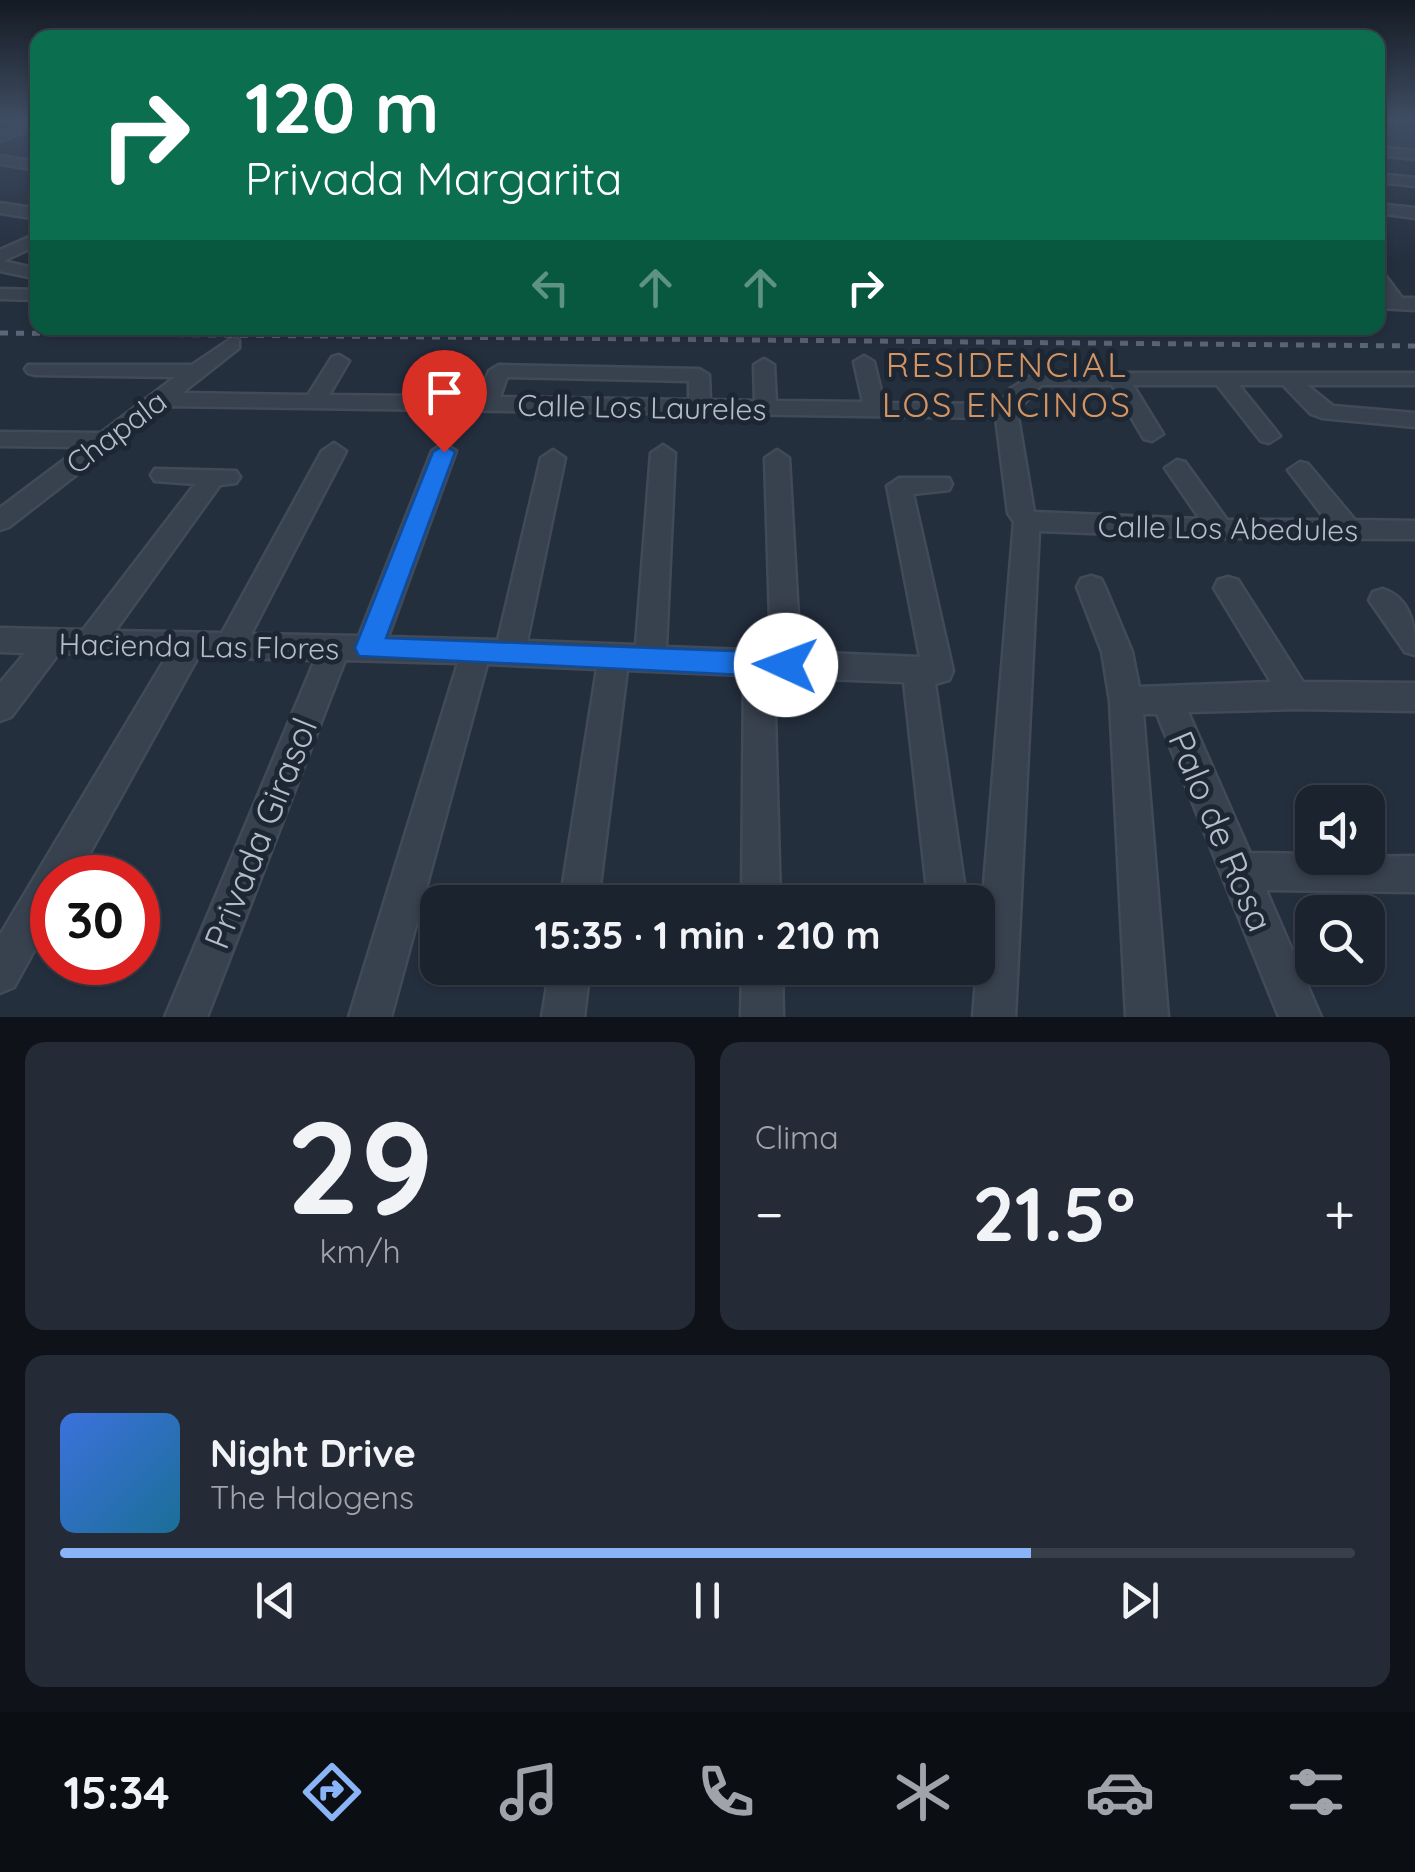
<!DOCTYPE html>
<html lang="es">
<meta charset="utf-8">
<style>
body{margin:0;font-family:Quicksand,sans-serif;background:#242b36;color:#f1f3f6;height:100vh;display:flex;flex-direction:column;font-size:38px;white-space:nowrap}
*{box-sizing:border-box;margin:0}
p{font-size:32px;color:#a0a4aa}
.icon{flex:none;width:55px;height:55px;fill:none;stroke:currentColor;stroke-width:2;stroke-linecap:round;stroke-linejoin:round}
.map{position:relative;height:1017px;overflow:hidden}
.details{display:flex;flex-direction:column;gap:25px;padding:25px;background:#0f1319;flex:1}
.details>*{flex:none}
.guide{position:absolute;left:30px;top:30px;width:1355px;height:305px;border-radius:20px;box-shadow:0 2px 8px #0004,0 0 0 2px #39404a;background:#0b6e4f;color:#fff;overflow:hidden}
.fabs{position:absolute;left:1295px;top:785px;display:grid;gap:20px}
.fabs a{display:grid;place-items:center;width:90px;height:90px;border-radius:20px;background:#1b232e;box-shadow:0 2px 8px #0004,0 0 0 2px #39404a;font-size:50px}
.speed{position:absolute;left:30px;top:855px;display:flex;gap:20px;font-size:50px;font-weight:700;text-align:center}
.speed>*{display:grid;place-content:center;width:130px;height:130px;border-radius:50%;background:#1b232e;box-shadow:0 2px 8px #0004,0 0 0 2px #39404a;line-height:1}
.speed .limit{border:15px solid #d22;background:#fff;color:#111}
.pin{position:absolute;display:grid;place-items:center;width:85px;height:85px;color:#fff;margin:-102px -42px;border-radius:50% 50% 50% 0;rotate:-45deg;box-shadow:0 0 10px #0007}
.pin .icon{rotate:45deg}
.me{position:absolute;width:110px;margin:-55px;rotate:272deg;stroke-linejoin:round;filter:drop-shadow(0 0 8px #0008)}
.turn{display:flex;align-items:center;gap:35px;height:210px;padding:0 50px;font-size:45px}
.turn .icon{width:130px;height:130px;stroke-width:2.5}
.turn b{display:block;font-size:70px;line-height:85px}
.lanes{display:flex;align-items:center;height:95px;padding:0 50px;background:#0003;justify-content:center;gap:50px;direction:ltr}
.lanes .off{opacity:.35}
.big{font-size:75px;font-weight:800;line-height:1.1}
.details .tile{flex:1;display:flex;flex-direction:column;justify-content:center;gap:15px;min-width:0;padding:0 35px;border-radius:20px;background:#242b36}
.details .dial{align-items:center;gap:0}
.dial b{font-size:130px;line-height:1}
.song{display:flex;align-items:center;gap:30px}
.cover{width:120px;height:120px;border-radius:15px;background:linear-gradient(135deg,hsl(220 70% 55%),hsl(200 70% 35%))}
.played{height:10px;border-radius:5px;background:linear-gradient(90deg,#8ab4f8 75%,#39404a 75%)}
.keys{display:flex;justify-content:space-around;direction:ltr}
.heat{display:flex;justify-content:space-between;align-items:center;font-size:55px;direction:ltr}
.details .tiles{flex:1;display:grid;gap:25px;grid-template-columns:1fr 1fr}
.tile:last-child{grid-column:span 2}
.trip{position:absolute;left:420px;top:885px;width:575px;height:100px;border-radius:20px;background:#1b232e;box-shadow:0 2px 8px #0004,0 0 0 2px #39404a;font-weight:800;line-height:100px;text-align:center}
.dock{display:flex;height:160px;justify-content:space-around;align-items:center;background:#0b0e12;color:#a0a4aa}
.dock .icon{width:70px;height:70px}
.dock .current{color:#8ab4f8}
.dock b{font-size:45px;color:#f1f3f6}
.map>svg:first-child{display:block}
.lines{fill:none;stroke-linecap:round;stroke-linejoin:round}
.minor-casing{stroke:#414a57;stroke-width:5}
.minor{fill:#38414e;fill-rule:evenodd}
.rail{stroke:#5a6575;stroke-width:5;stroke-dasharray:8 8;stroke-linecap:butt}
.route{fill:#1a73e8;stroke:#114b97;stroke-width:2.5}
.labels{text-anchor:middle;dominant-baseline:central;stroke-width:10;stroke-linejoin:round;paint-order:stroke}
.street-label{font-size:30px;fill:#b4bcc9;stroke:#1d2633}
.quarter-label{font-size:35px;letter-spacing:2.5px;fill:#d59563;stroke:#1d2633}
.near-street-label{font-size:35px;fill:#b4bcc9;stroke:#1d2633}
</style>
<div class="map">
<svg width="1415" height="1017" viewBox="0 0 1415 1017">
<rect width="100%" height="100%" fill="#242f3e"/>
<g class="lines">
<g class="minor-casing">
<g id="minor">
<polygon points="38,119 38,127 0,141 0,132"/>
<polygon points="1378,147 1415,151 1415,159 1378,155"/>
<polygon points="0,156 38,162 38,170 0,164"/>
<polygon points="1378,174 1415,178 1415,186 1378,182"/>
<polygon points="0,203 38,209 38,219 0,213"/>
<polygon points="1378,204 1415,208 1415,218 1378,213"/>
<polygon points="38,233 38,245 3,261 38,269 38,279 0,271 0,250"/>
<polygon points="1378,273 1384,274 1402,298 1415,298 1415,310 1378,308 1378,298 1383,298 1378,290"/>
<polygon points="0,289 38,290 38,300 0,299"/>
<path d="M232 338 239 340V348L182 393 308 395 332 357 339 355 349 361 329 395 413 396 429 361 439 355 449 361 434 396 479 397 489 371 499 365 699 369 709 375 710 400 755 401 754 365 764 359 774 365 776 401 863 402 854 362 864 356 874 362 884 403 1000 404 1010 389 1036 373H1415V385H1307L1333 406 1415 413V427L1322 418 1311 414 1283 385H1239L1280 436 1269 443 1261 441 1217 385H1133L1163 434 1152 441 1144 439 1112 385H1041L1017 411 1034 512 1200 519 1165 468 1177 460 1185 462 1227 520H1326L1288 470 1300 462 1308 464 1355 520 1415 521V539L1220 538 1039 531 1015 1017H973L1014 522 1008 513 996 418 165 406 9 527 0 530V508L81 447 0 446V432L101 433 175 377 35 375 28 373 25 369 28 365H192ZM507 377 689 381V400L500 397Z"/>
<polygon points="334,443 346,451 251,634 359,636 432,451 444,443 456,451 388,637 498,640 541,458 553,450 565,458 527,641 636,645 651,453 663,445 675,453 666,647 771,651 765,458 777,450 789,458 800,652 920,657 887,486 899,478 949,478 952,484 949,490 913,494 953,671 949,680 935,684 965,890 959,902 933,902 927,890 904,682 774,677 780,902 742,902 744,675 627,670 598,902 560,902 597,669 487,664 391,1017 349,1017 458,663 345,660 207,1017 165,1017 315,660 198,657 76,878 52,878 52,918 14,987 0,993 0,935 167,656 59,653 11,717 0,721 0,683 25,653 0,652 0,628 83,630 195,484 155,481 151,475 155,469 236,471 240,477 236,483 220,485 115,631 222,633 322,451"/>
<polygon points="1091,576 1101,579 1105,587 1132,652 1139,687 1271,682 1214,588 1218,580 1228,577 1238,580 1303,682 1415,683 1415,711 1295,709 1188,712 1250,853 1312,854 1312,858 1415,856 1415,892 1266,890 1321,1017 1279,1017 1157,714 1143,714 1168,1017 1126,1017 1110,701 1102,652 1077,587 1081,579"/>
<path d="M1383 589C1413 599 1415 629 1415 655L1405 652 1369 600 1373 592Z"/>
<polygon points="550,968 590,968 584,1017 542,1017"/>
<polygon points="742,968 782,968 783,1017 741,1017"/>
</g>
</g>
<use href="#minor" class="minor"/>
<polyline class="rail" points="0,333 1415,346"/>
</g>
<linearGradient id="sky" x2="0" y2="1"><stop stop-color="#141a22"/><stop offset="0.46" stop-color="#3f4d63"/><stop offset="1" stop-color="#3f4d63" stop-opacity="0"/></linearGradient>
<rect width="1415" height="261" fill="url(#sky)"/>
<polygon class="route" points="444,445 455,452 386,638 786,653 796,657 800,665 796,673 786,677 359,656 355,648 433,452"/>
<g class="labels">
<g class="street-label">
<text transform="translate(642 407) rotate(1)">Calle Los Laureles</text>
<text transform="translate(116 432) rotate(-37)">Chapala</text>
<text transform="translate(1228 528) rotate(1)">Calle Los Abedules</text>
<text transform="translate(199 646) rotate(1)">Hacienda Las Flores</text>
</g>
<g class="quarter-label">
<text x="1007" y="364">RESIDENCIAL<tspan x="1007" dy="40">LOS ENCINOS</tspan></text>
</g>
<g class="near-street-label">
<text transform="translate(1221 831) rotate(67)">Palo de Rosa</text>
<text transform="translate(260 833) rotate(-68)">Privada Girasol</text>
</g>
</g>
</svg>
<div class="fabs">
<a><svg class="icon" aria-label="sound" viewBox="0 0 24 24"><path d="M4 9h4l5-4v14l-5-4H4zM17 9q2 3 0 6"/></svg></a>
<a><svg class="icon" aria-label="search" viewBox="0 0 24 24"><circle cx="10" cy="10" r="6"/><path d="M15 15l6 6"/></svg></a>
</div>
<div class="speed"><div class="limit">30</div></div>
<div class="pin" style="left:444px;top:452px;background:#d93025"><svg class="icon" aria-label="arrive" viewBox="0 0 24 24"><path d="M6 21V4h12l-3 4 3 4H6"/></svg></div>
<svg class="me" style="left:786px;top:665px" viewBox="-20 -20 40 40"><circle r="19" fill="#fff"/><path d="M0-13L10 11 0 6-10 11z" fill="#1a73e8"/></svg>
<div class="trip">15:35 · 1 min · 210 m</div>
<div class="guide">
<div class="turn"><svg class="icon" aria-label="right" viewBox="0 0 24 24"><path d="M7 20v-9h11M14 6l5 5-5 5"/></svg><div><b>120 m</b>Privada Margarita</div></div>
<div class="lanes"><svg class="icon off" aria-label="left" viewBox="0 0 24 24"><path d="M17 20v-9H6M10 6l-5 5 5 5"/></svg><svg class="icon off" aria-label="ahead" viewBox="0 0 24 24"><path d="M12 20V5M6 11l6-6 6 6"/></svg><svg class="icon off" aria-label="ahead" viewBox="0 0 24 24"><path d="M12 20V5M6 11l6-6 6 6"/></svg><svg class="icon" aria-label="right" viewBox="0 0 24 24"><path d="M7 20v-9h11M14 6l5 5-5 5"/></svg></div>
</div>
</div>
<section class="details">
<div class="tiles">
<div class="tile dial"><b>29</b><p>km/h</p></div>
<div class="tile"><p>Clima</p>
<div class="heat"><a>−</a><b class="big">21.5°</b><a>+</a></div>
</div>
<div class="tile">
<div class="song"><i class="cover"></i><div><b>Night Drive</b><p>The Halogens</p></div></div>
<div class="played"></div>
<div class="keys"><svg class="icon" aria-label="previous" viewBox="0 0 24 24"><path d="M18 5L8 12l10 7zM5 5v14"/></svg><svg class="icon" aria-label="pause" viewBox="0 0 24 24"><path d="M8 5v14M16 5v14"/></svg><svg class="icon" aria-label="next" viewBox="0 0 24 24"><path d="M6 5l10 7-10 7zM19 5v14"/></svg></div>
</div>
</div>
</section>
<nav class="dock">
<b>15:34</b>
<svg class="icon current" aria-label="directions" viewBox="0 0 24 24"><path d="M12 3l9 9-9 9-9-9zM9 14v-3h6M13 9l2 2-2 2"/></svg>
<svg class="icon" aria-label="music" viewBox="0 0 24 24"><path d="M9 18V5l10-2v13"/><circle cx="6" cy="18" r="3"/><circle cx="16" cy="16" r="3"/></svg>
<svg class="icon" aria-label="phone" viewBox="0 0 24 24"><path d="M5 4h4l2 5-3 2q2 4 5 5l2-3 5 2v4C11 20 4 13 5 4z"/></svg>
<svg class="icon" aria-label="climate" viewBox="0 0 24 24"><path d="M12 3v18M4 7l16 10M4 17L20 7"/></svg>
<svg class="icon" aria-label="car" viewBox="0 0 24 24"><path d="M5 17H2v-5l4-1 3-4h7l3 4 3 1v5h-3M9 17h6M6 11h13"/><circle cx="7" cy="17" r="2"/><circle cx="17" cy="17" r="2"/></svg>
<svg class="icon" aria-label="filters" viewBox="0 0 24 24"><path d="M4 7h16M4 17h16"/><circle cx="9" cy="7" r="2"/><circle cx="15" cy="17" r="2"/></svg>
</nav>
